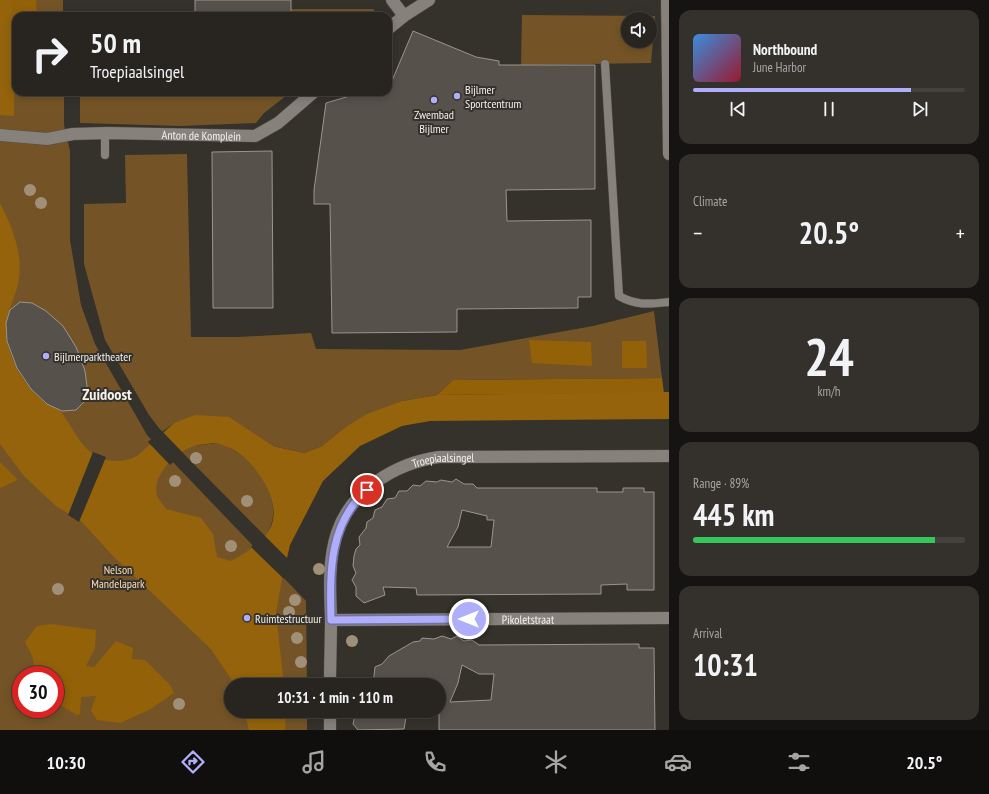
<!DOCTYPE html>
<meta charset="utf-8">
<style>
body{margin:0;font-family:"PT Sans Narrow",sans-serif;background:#34312d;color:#f1f3f6;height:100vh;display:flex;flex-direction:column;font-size:15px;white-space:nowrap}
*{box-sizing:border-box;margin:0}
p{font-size:13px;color:#a5a5a5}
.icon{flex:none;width:22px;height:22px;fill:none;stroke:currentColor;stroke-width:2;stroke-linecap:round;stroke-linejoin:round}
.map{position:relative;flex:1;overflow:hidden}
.sheet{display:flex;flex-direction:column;gap:10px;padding:10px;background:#161412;width:320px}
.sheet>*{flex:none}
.guide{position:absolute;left:12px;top:12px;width:380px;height:84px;border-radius:12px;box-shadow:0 2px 10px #0003,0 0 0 1px #44423e;background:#282520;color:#f1f3f6;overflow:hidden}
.controls{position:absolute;left:621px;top:12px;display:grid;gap:8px}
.controls a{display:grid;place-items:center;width:36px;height:36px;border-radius:50%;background:#282520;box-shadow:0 2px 10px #0003,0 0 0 1px #44423e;font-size:20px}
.speed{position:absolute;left:12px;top:666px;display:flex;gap:8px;font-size:20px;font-weight:700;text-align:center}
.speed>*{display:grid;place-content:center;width:52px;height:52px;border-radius:50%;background:#282520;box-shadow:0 2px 10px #0003,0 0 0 1px #44423e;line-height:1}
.speed .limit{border:6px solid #d22;background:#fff;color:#111}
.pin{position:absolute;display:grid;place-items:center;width:34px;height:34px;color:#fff;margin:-17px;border:2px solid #fff;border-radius:50%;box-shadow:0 1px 4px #0007}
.me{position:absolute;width:44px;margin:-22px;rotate:270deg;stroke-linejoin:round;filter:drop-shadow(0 0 3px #0008)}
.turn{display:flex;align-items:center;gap:14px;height:84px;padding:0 12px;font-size:18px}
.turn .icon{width:52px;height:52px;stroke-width:2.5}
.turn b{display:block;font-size:28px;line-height:34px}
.big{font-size:30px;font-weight:800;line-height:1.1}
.sheet .card{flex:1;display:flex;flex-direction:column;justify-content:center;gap:6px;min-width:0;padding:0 14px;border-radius:12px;background:#34312d}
.sheet .dial{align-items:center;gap:0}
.dial b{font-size:52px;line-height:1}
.song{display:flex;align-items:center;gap:12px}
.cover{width:48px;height:48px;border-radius:6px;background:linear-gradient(135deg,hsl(210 70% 55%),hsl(350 70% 35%))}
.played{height:4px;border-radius:2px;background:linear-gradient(90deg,#aeaefa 80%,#44423e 80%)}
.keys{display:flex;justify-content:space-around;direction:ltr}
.heat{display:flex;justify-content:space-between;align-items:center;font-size:22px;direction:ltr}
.charge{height:6px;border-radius:3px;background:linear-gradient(90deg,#34c759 89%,#44423e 0)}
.trip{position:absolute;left:224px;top:678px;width:222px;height:40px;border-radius:20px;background:#282520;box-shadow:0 2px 10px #0003,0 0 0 1px #44423e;font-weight:800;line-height:40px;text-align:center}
.tab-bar{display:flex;height:64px;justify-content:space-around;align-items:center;background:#100f0d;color:#a5a5a5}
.tab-bar .icon{width:28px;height:28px}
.tab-bar .active{color:#aeaefa}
.tab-bar b{font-size:18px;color:#f1f3f6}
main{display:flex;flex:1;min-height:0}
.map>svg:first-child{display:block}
.green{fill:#745426;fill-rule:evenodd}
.forest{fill:#936107}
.water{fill:#94630b;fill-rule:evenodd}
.pier{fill:#35312b}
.building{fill:#56514b;stroke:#9b958e;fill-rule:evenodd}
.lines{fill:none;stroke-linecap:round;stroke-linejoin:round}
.service-casing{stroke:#504d47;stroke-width:9}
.pedestrian-casing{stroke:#504d47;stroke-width:13}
.minor-casing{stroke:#504d47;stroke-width:13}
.service{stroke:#87817b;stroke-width:8}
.pedestrian{stroke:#87817b;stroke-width:12}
.minor{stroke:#87817b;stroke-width:12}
.tree{fill:#a19079}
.route-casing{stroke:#7171a2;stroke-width:10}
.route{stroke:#aeaefa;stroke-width:7}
.poi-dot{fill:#aeaefa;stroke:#35312b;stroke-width:1.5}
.labels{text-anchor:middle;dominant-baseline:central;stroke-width:4;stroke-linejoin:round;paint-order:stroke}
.poi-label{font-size:12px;fill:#f3f0ec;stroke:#35312b;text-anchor:start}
.street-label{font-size:12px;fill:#f3f0ec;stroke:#35312b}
.park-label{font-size:12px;fill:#f9ddb9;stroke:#35312b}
.district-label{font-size:16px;font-weight:bold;fill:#f3f0ec;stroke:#35312b}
</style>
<main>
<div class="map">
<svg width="669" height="730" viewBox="0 0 669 730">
<rect width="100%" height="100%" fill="#35312b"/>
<g class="green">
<path d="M0 0H63V16H16V92H64V125L70 151V240L81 305 95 344 147 435 306 601 307 685H231V711H307V730H0ZM21 675H55V709H21Z"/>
<rect x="291" y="9" width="83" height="7"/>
<path d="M522 15 655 16 651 63 521 65ZM628 19H650V41H628Z"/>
<polygon points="80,92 291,92 264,113 256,123 180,126 80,123"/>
<polygon points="187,154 191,337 239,337 311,333 316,349 460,350 593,326 654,311 662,378 453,380 437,395 402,401 344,428 322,446 304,453 174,423 162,432 149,415 105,340 84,264 84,204 126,203 125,155"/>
<path d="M217 443C222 445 229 447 234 450 261 466 287 507 265 536L181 451 194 446Z"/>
</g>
<g class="forest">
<polygon points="10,0 36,0 37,16 16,16 16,53"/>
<polygon points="529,340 591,342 592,366 532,363"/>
<polygon points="622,341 646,341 647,368 622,368"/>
<polygon points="662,378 664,393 437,395 453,380"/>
<polygon points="0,462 18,480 0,488"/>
<polygon points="51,624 96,630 95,648 86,666 94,667 116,641 133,648 132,659 145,660 170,685 174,693 149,710 120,723 97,720 91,711 96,696 81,697 80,714 77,715 55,702 55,675 34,675 33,658 25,642 37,626"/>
</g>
<g class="water">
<polygon points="0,0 10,0 12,4 15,53 14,116 0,115"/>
<path d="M0 203C13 229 24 255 18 284 13 305 2 320 7 342 12 364 25 387 43 401 48 405 57 408 61 412 70 423 76 437 85 447 98 462 120 465 137 456L174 423 195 415 229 417 273 446 304 453 322 446 344 428 367 414 402 401 437 395 669 392V419L430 421 402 426 360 446 323 481 290 545 281 584 276 613 284 685H235L211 649 114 557 80 520 57 507 24 476 0 444ZM216 443C222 445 228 447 234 450 256 463 285 504 269 530 260 544 246 553 231 561L217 557 213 534 201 518 166 509C163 505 159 500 157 496 151 476 177 450 195 446 202 444 209 444 216 443Z"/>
<polygon points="244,711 286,711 285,730 249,730"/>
</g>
<g class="pier">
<polygon points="161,430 183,453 170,465 148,442"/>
<polygon points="93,452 106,457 79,522 68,515"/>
<polygon points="263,534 289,560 284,579 251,547"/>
</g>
<g class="building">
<rect x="195" y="0" width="96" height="16"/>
<polygon points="413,31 476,57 499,61 499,65 595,65 595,189 506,190 507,221 591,220 591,297 578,297 578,308 457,309 457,332 332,333 330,204 314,204 314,190 326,103 363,92 388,92 388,84 391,83"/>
<polygon points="272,151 273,308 213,308 212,152"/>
<polygon points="20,302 32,303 46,311 63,326 76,347 85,371 87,386 85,401 76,410 62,411 47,404 31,389 17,368 7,341 6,323 10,310"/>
<path d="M456 479 464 484H473L477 488H597V492H623V488H644V492H654V590H627V584L601 585V594L417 595 416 588 383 587 385 595 364 603 356 596V587L352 580 356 573 353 566 354 556 356 549 360 545 359 537 366 528 367 522 373 518 375 510 382 507 387 499 395 498 399 491H407L413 485 420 486 426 481 437 482 441 480 452 482ZM462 510 487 516V520H494L491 547H447L458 527Z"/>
<path d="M442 636 451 639 457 636 464 641 472 640 479 645 639 644V648H654L655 730H439V685H373L375 667 382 664 389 656 413 642 420 641 422 638 434 639ZM462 665 479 674H494L491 700 450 702 458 683Z"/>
<polygon points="356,711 407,711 404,729 358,730 353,724"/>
</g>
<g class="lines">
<g class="service-casing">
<g id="service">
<path d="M605 64 619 296C637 306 649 304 669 302"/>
<polyline points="105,133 105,155"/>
</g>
</g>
<g class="pedestrian-casing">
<polyline id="pedestrian" points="392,0 404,16"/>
</g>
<g class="minor-casing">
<g id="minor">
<polyline points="667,0 669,154"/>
<polyline points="388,29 404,16 429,0"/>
<path id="s1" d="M0 135 47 139 73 134 107 133 255 136 278 123 314 92"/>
<path id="s2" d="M331 620 669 618"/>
<path id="s3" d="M330 685C330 663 331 640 331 618 330 590 328 560 337 533 351 490 396 463 439 457L669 456"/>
<polyline points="330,730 330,711"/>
</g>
</g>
<use href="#service" class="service"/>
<use href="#pedestrian" class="pedestrian"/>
<use href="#minor" class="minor"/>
</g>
<g class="tree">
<circle cx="30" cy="190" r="6"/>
<circle cx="41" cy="203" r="6"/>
<circle cx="196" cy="458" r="6"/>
<circle cx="175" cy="481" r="6"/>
<circle cx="247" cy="501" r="6"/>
<circle cx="231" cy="546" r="6"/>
<circle cx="319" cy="569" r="6"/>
<circle cx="58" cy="589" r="6"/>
<circle cx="295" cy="600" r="6"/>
<circle cx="289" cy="612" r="6"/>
<circle cx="297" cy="638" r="6"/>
<circle cx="352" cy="641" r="6"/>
<circle cx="301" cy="662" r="6"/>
<circle cx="179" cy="704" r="6"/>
</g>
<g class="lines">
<g class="route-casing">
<path id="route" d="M367 490C328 524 330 574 331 620L469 619"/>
</g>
<use href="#route" class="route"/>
</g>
<g class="poi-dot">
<circle cx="457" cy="96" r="4"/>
<circle cx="434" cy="100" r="4"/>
<circle cx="46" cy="356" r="4"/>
<circle cx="247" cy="618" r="4"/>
</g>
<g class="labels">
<g class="poi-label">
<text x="465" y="89">Bijlmer<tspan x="465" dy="14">Sportcentrum</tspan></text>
<text x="434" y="114" text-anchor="middle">Zwembad<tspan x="434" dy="14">Bijlmer</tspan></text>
<text x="54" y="356">Bijlmerparktheater</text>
<text x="255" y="618">Ruimtestructuur</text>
</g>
<g class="street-label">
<text stroke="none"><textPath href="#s1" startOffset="202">Anton de Komplein</textPath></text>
<text stroke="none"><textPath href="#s3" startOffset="290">Troepiaalsingel</textPath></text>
<text stroke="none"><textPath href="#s2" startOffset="197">Pikoletstraat</textPath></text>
</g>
<g class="park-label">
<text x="118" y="569">Nelson<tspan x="118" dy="14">Mandelapark</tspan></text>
</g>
<g class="district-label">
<text x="107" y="394">Zuidoost</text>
</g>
</g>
</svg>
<div class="controls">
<a><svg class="icon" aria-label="sound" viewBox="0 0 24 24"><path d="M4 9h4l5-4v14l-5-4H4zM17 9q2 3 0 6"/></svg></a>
</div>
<div class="speed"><div class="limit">30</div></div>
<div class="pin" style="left:367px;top:490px;background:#d93025"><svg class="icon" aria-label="arrive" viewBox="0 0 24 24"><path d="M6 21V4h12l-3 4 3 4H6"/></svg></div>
<svg class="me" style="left:469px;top:619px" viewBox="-20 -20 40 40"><circle r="17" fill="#aeaefa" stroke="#fff" stroke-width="3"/><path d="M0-11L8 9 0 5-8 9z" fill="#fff"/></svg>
<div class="trip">10:31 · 1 min · 110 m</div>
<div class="guide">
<div class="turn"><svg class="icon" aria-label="right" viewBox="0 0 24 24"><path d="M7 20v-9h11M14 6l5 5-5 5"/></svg><div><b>50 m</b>Troepiaalsingel</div></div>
</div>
</div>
<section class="sheet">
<div class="card">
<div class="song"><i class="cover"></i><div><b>Northbound</b><p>June Harbor</p></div></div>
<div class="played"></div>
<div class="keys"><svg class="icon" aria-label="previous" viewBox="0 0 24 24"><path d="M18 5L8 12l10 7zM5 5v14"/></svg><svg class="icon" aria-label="pause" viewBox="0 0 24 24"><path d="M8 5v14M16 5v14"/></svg><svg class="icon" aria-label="next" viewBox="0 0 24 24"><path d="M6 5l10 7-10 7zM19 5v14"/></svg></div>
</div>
<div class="card"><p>Climate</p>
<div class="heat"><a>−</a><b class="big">20.5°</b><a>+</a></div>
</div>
<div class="card dial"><b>24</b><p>km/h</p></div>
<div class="card"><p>Range · 89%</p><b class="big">445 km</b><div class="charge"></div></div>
<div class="card"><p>Arrival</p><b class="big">10:31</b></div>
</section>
</main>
<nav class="tab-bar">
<b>10:30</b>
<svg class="icon active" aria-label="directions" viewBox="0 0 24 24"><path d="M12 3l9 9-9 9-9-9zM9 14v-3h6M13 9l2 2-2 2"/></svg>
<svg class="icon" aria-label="music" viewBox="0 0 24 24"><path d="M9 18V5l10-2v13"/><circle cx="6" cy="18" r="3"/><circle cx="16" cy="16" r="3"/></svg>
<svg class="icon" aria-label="phone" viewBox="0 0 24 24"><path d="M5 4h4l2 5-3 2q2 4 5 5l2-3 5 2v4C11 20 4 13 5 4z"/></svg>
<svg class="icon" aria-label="climate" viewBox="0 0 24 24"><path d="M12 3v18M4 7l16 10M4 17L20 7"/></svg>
<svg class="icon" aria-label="car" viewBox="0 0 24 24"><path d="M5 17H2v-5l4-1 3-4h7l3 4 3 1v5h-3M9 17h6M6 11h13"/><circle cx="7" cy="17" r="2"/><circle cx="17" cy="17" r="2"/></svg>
<svg class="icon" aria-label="filters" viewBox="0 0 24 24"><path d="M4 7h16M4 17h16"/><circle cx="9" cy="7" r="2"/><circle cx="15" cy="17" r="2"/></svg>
<b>20.5°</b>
</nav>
